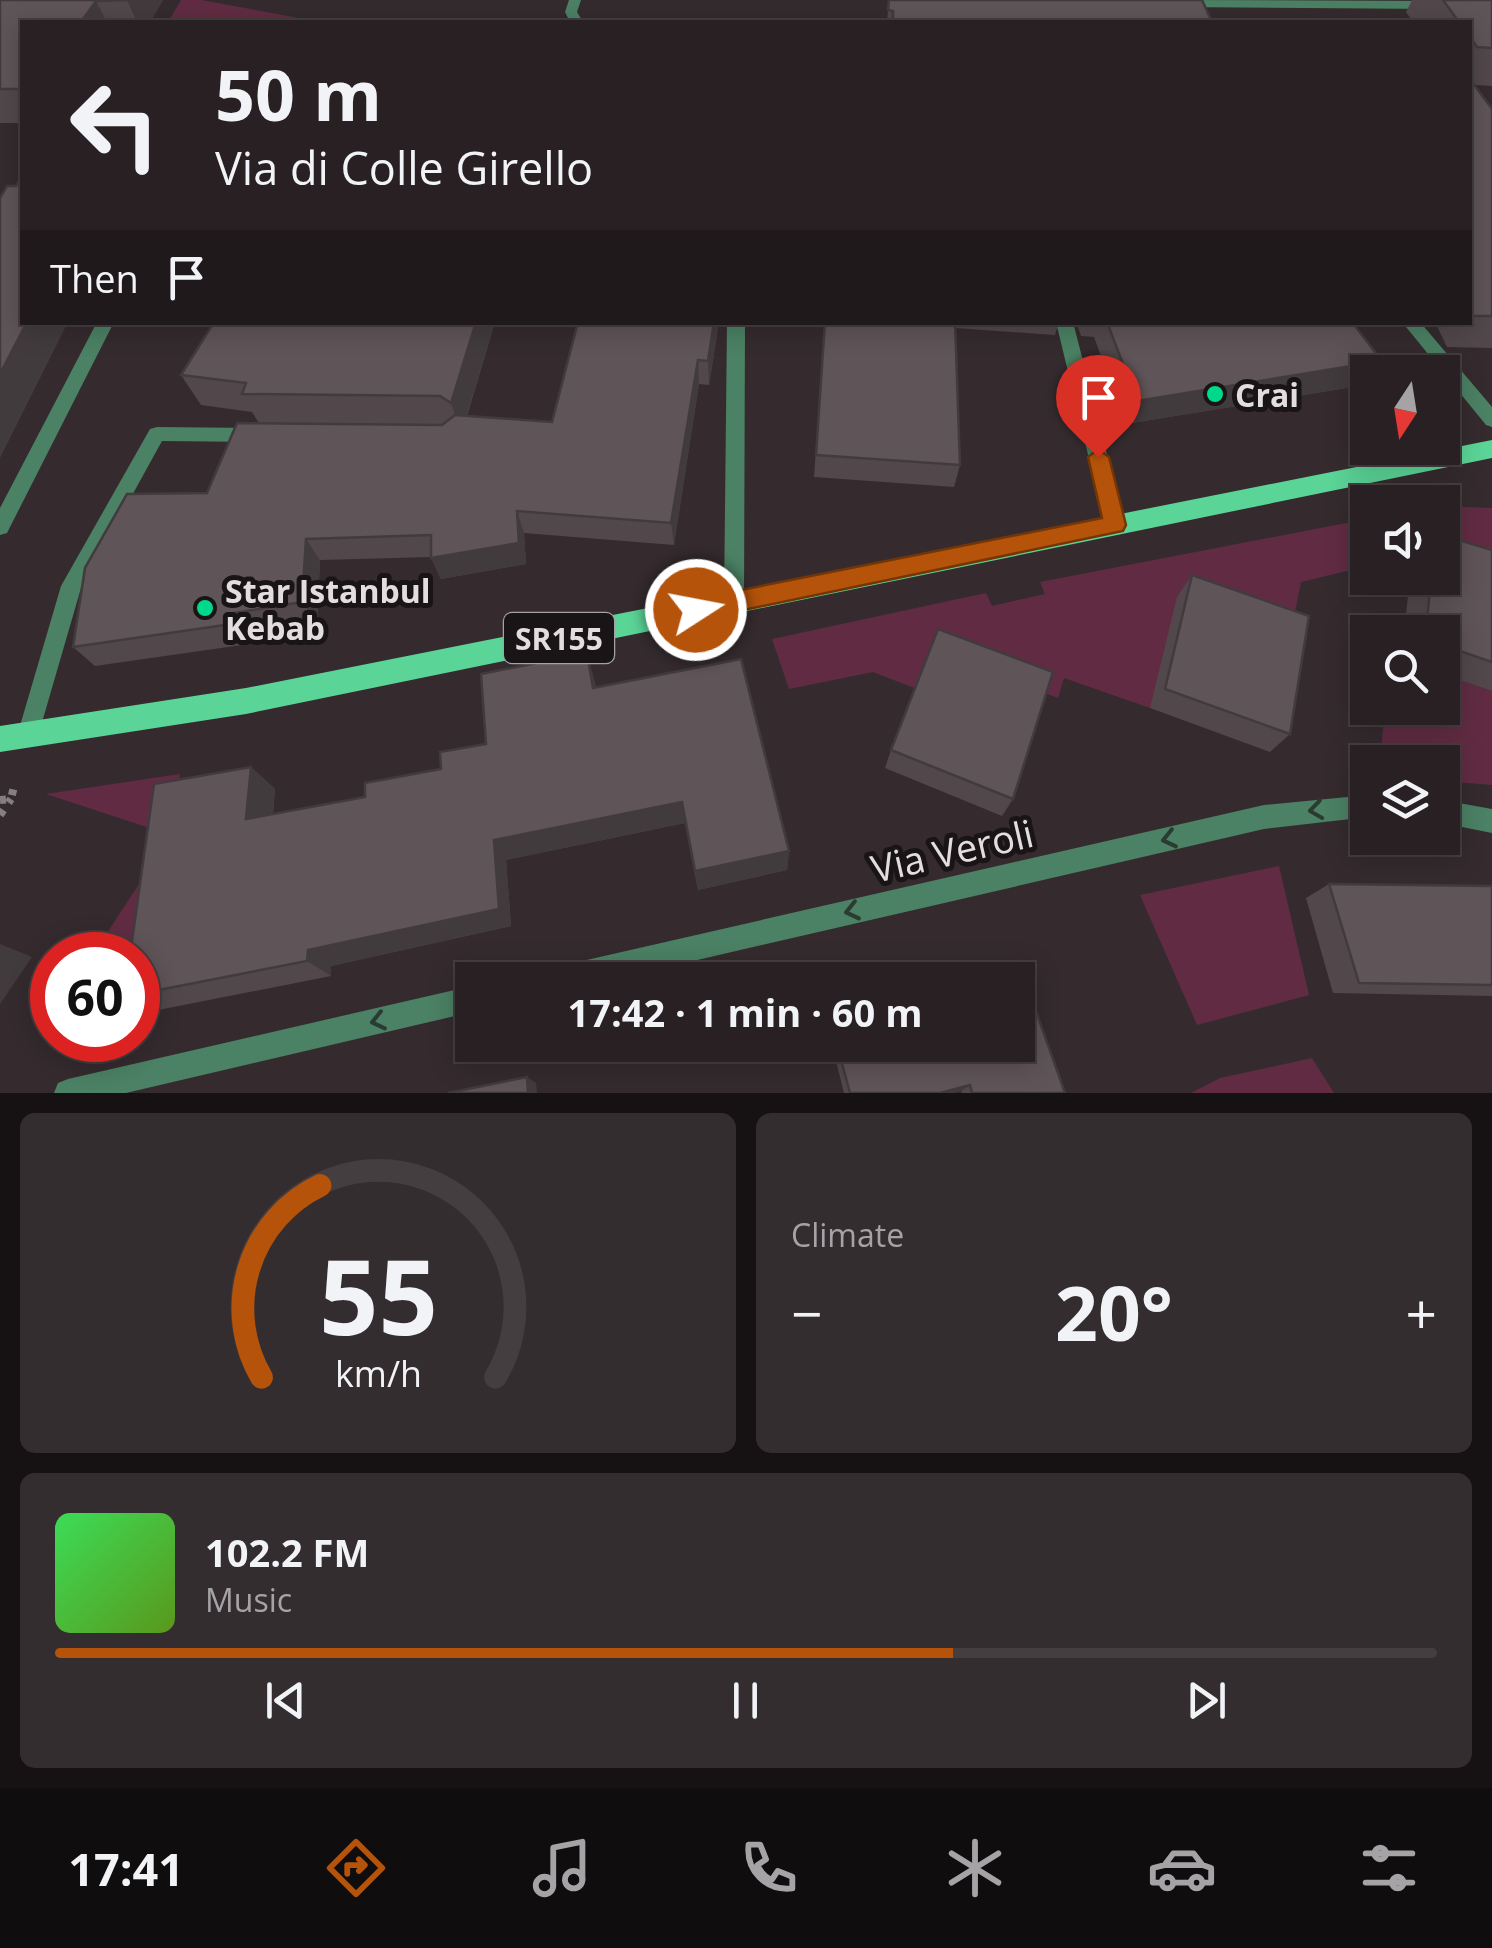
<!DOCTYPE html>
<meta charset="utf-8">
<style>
body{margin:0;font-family:"Open Sans",sans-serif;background:#342d30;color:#f1f3f6;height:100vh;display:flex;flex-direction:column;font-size:38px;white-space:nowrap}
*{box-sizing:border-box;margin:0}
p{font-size:32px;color:#a5a3a6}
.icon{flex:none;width:55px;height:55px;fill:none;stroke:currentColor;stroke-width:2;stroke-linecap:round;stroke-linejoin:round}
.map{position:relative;height:1093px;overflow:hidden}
.side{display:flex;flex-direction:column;gap:20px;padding:20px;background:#161213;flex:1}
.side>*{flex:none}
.guide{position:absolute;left:20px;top:20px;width:1452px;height:305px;border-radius:0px;box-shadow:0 5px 25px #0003,0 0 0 2px #443e41;background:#282023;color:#f1f3f6;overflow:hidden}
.needle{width:65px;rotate:192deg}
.buttons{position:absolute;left:1350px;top:355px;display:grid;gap:20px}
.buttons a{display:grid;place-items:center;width:110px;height:110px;border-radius:0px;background:#282023;box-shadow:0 5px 25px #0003,0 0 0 2px #443e41;font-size:50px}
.speed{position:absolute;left:30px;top:932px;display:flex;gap:20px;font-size:50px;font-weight:700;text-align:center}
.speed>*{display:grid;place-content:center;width:130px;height:130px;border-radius:50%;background:#282023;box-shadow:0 5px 25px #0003,0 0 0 2px #443e41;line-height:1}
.speed .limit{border:15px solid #d22;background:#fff;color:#111}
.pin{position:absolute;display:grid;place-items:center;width:85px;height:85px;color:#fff;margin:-102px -42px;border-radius:50% 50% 50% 0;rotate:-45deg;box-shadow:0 0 10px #0007}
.pin .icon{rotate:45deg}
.me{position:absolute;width:110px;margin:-55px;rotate:79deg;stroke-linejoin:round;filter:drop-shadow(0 0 8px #0008)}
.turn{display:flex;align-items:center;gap:35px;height:210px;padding:0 30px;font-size:45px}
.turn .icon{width:130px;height:130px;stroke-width:2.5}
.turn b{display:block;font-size:70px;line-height:85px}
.then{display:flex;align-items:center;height:95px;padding:0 30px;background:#0003;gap:20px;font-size:38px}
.big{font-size:75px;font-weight:700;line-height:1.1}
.side .card{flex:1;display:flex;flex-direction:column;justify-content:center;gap:15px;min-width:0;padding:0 35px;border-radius:15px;background:#342d30}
.side .dial{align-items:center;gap:0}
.dial svg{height:260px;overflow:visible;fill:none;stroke:#443e41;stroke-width:7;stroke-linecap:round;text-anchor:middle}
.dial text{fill:#f1f3f6;stroke:none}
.song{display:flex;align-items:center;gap:30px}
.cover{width:120px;height:120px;border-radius:15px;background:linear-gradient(135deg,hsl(130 70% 55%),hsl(90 70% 35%))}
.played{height:10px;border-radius:5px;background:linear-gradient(90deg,#b45309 65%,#443e41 65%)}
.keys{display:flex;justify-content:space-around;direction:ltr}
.heat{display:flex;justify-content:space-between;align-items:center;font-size:55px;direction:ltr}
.side .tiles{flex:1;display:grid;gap:20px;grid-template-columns:1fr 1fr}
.card:last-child{grid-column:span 2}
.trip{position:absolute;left:455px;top:962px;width:580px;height:100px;border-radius:0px;background:#282023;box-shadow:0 5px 25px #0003,0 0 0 2px #443e41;font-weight:700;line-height:100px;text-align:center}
.menu{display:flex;height:160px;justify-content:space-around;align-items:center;background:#100d0e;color:#a5a3a6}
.menu .icon{width:70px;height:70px}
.menu .on{color:#b45309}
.menu b{font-size:45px;color:#f1f3f6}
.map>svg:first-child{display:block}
.green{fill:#612c43}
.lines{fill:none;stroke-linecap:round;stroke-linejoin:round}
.path{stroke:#867e81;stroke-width:8;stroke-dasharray:6 9;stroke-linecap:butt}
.service{fill:#4b8164;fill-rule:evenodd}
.minor{fill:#4b8164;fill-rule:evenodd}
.primary{fill:#5bd497;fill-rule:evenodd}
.wall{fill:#52484c}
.shaded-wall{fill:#423b3e}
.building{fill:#5f5458;stroke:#423b3e;stroke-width:2.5}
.oneway{stroke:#2a3b31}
.route{fill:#b45309;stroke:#753606;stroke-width:2.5}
.poi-dot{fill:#00d98c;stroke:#191516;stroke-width:4}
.labels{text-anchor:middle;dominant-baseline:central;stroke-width:10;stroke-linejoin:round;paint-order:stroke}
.shield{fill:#191516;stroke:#a7a1a3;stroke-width:2.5}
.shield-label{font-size:30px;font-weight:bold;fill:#e4dddf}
.poi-label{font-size:32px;font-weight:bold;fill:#e4dddf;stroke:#191516;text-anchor:start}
.near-street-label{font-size:38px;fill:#e4dddf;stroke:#191516}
</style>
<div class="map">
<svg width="1492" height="1093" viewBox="0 0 1492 1093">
<rect width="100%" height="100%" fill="#352b2f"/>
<g class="green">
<polygon points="181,0 202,0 320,22 168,22"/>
<polygon points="1442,506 1492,508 1492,581 1443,565"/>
<polygon points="1367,519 1367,566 1301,582 1290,637 1150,708 1064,678 1058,698 931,650 917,689 873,672 789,689 772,639 986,593 992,606 1045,594 1040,582"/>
<polygon points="1460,680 1492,691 1492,785 1443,781 1442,762 1380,762 1385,708 1443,706 1455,711"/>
<polygon points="180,774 146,1016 138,1018 138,955 105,955 109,930 171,835 46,794"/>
<polygon points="1279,866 1309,995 1197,1025 1140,895"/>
<polygon points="1312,1058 1334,1093 1191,1093 1220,1078"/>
</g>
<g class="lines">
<g class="path">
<polyline points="0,800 11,799 15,782"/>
<polyline points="0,815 11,799"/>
</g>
<g class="service">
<polygon points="569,0 581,0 577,12 583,22 570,22 565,12"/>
<polygon points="1180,0 1436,1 1442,5 1436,9 1175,7 1175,1"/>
<polygon points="97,322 114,322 7,533 0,535 0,508"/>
<polygon points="1402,322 1420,322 1492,407 1492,427 1486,425"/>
<polygon points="157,427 259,428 268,435 259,442 162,441 81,588 36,743 28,747 20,743 17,736 61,586 150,429"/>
</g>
<g class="minor">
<polygon points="727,322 745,322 744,602 741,608 734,611 727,608 724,602"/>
<polygon points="1056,322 1073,322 1125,525 1122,531 1108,531 1105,525"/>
<polygon points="1368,795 1368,817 1264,829 611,980 543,980 547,971 556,967 1264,805"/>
<polygon points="1442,800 1492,809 1492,833 1442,823"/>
<polygon points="472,986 472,1012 126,1093 54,1093 58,1083 68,1079"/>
</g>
<polygon class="primary" points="1492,440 1492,458 246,714 0,752 0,726 246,688"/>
</g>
<g class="wall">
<polygon points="0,0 163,0 150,22 22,22 22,123 0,123"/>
<polygon points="889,0 1212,22 887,22"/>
<polygon points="1412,0 1492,0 1492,86 1475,85 1492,109 1492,348 1447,347 1435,322 1470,322 1470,22 1413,22 1406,12"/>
<polygon points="495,322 467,416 552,422 578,322 719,322 709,385 699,384 674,545 524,533 526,564 441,579 431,557 320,560 317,622 250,633 249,644 95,666 73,647 207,493 259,423 252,412 201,405 181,375"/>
<polygon points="825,322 1059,322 1055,335 955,328 960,465 954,487 814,477"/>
<polygon points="1076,322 1352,322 1365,385 1126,424 1094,337 1081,336"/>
<polygon points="1492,550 1492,691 1442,674 1442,632 1404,632 1410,578 1442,578"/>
<polygon points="1192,575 1290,734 1270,752 1150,708 1177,597"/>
<polygon points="594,679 596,687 789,851 787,870 698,890 685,823 506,860 511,926 331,966 331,976 158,1010 138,1002 138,955 251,767 275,789 273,814 365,797 441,769"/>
<polygon points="891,750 1013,799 1002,816 885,768"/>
<polygon points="1329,884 1492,886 1492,996 1333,993 1306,898"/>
<polygon points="832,1045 1018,1045 1065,1093 962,1093 961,1091 953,1093 844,1093"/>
</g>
<g class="shaded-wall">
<polygon points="127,0 163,0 150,22 137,22"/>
<polygon points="96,1 107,22 81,22"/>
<polygon points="27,322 68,322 0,458 0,374"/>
<polygon points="476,322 495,322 461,433 451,403"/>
<polygon points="714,322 719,322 709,385 708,361"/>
<polygon points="698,360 699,384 674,545 671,523"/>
<polygon points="1382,361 1374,372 1368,372 1368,381 1365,385 1126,424 1137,401"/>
<polygon points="517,511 524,533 526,564 441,579 431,558"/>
<polygon points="306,539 320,560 317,622 302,602"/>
<polygon points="234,613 250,633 249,644 232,624"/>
<polygon points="587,653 594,679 600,713 593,688"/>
<polygon points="251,767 275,789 271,840 246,819"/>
<polygon points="682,802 685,823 506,860 511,926 331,966 331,976 307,961 308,950 494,840"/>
<polygon points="789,851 787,870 698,890 695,871"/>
<polygon points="0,944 32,957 0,1004"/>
<polygon points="527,1077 536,1083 537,1093 528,1093"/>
<polygon points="970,1085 961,1091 953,1093 940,1093"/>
</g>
<g class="building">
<polygon points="0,0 127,0 96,1 81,22 22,22 22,89 0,89"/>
<polygon points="889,0 1202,0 1212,22 893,22 893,11 888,10"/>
<polygon points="1443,0 1492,0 1492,48 1477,47 1470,37 1470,22 1459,22"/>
<polygon points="1470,79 1492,109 1492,316 1472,316 1470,313"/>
<polygon points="22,176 22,322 27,322 0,374 0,198 7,186 16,186"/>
<polygon points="214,322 476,322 451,403 440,396 242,394 246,383 181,375"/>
<polygon points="578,322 714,322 708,361 698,360 671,523 517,511 519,543 431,558 431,535 306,539 302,602 234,613 232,624 73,647 85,568 127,494 207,493 237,423 442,425 455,415 552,422"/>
<polygon points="825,322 955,322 960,465 816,455"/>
<polygon points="1107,322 1352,322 1382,361 1137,401"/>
<polygon points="1442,535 1492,550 1492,662 1442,645 1442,632 1426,632 1431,578 1442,578"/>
<polygon points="1192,575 1309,616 1290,734 1165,689"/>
<polygon points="938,629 1053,672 1013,799 891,750"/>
<polygon points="587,653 593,688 741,659 789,851 695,871 682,802 494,840 499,909 308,950 307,961 138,994 138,955 130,955 154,784 251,767 246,819 365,797 365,783 441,769 440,752 486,744 481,674"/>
<polygon points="1329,884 1492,886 1492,985 1359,983"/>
<polygon points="1021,969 1065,1093 972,1093 970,1085 940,1093 850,1093 837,1045 1018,1045 1018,980 978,980"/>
<polygon points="527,1077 528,1093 448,1093"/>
</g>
<defs><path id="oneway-chevron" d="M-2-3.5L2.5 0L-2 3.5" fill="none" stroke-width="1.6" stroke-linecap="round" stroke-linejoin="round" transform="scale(2.5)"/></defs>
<g class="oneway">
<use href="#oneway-chevron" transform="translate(1316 810) rotate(172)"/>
<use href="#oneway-chevron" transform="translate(1169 839) rotate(167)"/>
<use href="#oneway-chevron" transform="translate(852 911) rotate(167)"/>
<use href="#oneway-chevron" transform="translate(378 1021) rotate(167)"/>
</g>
<polygon class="route" points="1098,449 1109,457 1126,525 1123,531 696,620 688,617 685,610 688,602 696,599 1102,518 1088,457"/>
<g class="poi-dot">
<circle cx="1215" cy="394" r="10"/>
<circle cx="205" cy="608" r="10"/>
</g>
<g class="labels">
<rect class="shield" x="504" y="613" width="110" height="50" rx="8"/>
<g class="shield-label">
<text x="559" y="638">SR155</text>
</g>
<g class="poi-label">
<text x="1235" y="394">Crai</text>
<text x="225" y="590">Star Istanbul<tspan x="225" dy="37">Kebab</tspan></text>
</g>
<g class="near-street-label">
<text transform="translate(952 850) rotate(-13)">Via Veroli</text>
</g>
</g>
</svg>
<div class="buttons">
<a><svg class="needle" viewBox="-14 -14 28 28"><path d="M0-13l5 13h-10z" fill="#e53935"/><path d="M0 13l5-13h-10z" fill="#a5a3a6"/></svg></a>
<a><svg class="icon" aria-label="sound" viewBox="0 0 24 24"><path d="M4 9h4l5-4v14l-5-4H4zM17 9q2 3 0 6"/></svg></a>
<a><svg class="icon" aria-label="search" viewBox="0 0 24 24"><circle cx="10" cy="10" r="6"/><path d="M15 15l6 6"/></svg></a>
<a><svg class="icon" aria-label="layers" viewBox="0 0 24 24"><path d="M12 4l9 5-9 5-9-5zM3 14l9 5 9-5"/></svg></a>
</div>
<div class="speed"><div class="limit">60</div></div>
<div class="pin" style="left:1098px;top:457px;background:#d93025"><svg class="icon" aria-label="arrive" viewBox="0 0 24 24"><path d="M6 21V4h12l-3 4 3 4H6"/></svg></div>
<svg class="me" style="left:696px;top:610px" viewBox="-20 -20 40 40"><circle r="17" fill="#b45309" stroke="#fff" stroke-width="3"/><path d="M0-11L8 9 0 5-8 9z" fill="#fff"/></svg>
<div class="trip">17:42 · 1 min · 60 m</div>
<div class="guide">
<div class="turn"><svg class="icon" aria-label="left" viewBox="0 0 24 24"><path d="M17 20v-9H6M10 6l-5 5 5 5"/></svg><div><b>50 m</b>Via di Colle Girello</div></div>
<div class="then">Then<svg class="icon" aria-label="arrive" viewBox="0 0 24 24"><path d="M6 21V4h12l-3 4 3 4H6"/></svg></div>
</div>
</div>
<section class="side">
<div class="tiles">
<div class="card dial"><svg viewBox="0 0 100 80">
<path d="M14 69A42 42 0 1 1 86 69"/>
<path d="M14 69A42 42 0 0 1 32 10" stroke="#b45309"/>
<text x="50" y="56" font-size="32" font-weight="700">55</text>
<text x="50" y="72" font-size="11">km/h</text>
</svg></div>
<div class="card"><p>Climate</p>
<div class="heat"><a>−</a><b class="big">20°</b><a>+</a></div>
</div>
<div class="card">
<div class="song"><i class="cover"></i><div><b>102.2 FM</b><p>Music</p></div></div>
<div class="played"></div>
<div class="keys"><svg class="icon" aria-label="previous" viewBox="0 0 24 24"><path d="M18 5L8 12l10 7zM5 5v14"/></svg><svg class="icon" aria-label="pause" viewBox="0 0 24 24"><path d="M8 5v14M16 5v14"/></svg><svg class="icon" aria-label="next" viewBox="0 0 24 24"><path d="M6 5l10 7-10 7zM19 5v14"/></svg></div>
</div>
</div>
</section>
<nav class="menu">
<b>17:41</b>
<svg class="icon on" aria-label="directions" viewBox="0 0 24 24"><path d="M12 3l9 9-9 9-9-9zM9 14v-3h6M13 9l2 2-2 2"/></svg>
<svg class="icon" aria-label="music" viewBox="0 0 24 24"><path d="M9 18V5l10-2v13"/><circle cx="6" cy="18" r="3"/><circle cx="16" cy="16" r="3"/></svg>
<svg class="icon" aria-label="phone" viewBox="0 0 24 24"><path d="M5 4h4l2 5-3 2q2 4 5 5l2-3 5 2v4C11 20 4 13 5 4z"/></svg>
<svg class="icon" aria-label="climate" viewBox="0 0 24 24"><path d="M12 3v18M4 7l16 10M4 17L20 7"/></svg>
<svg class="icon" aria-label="car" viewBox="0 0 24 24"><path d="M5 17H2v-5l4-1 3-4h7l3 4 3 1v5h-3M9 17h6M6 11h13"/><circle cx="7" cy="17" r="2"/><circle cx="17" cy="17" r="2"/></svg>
<svg class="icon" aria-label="filters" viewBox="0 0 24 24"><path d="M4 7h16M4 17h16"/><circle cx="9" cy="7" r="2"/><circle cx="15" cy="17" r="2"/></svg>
</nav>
